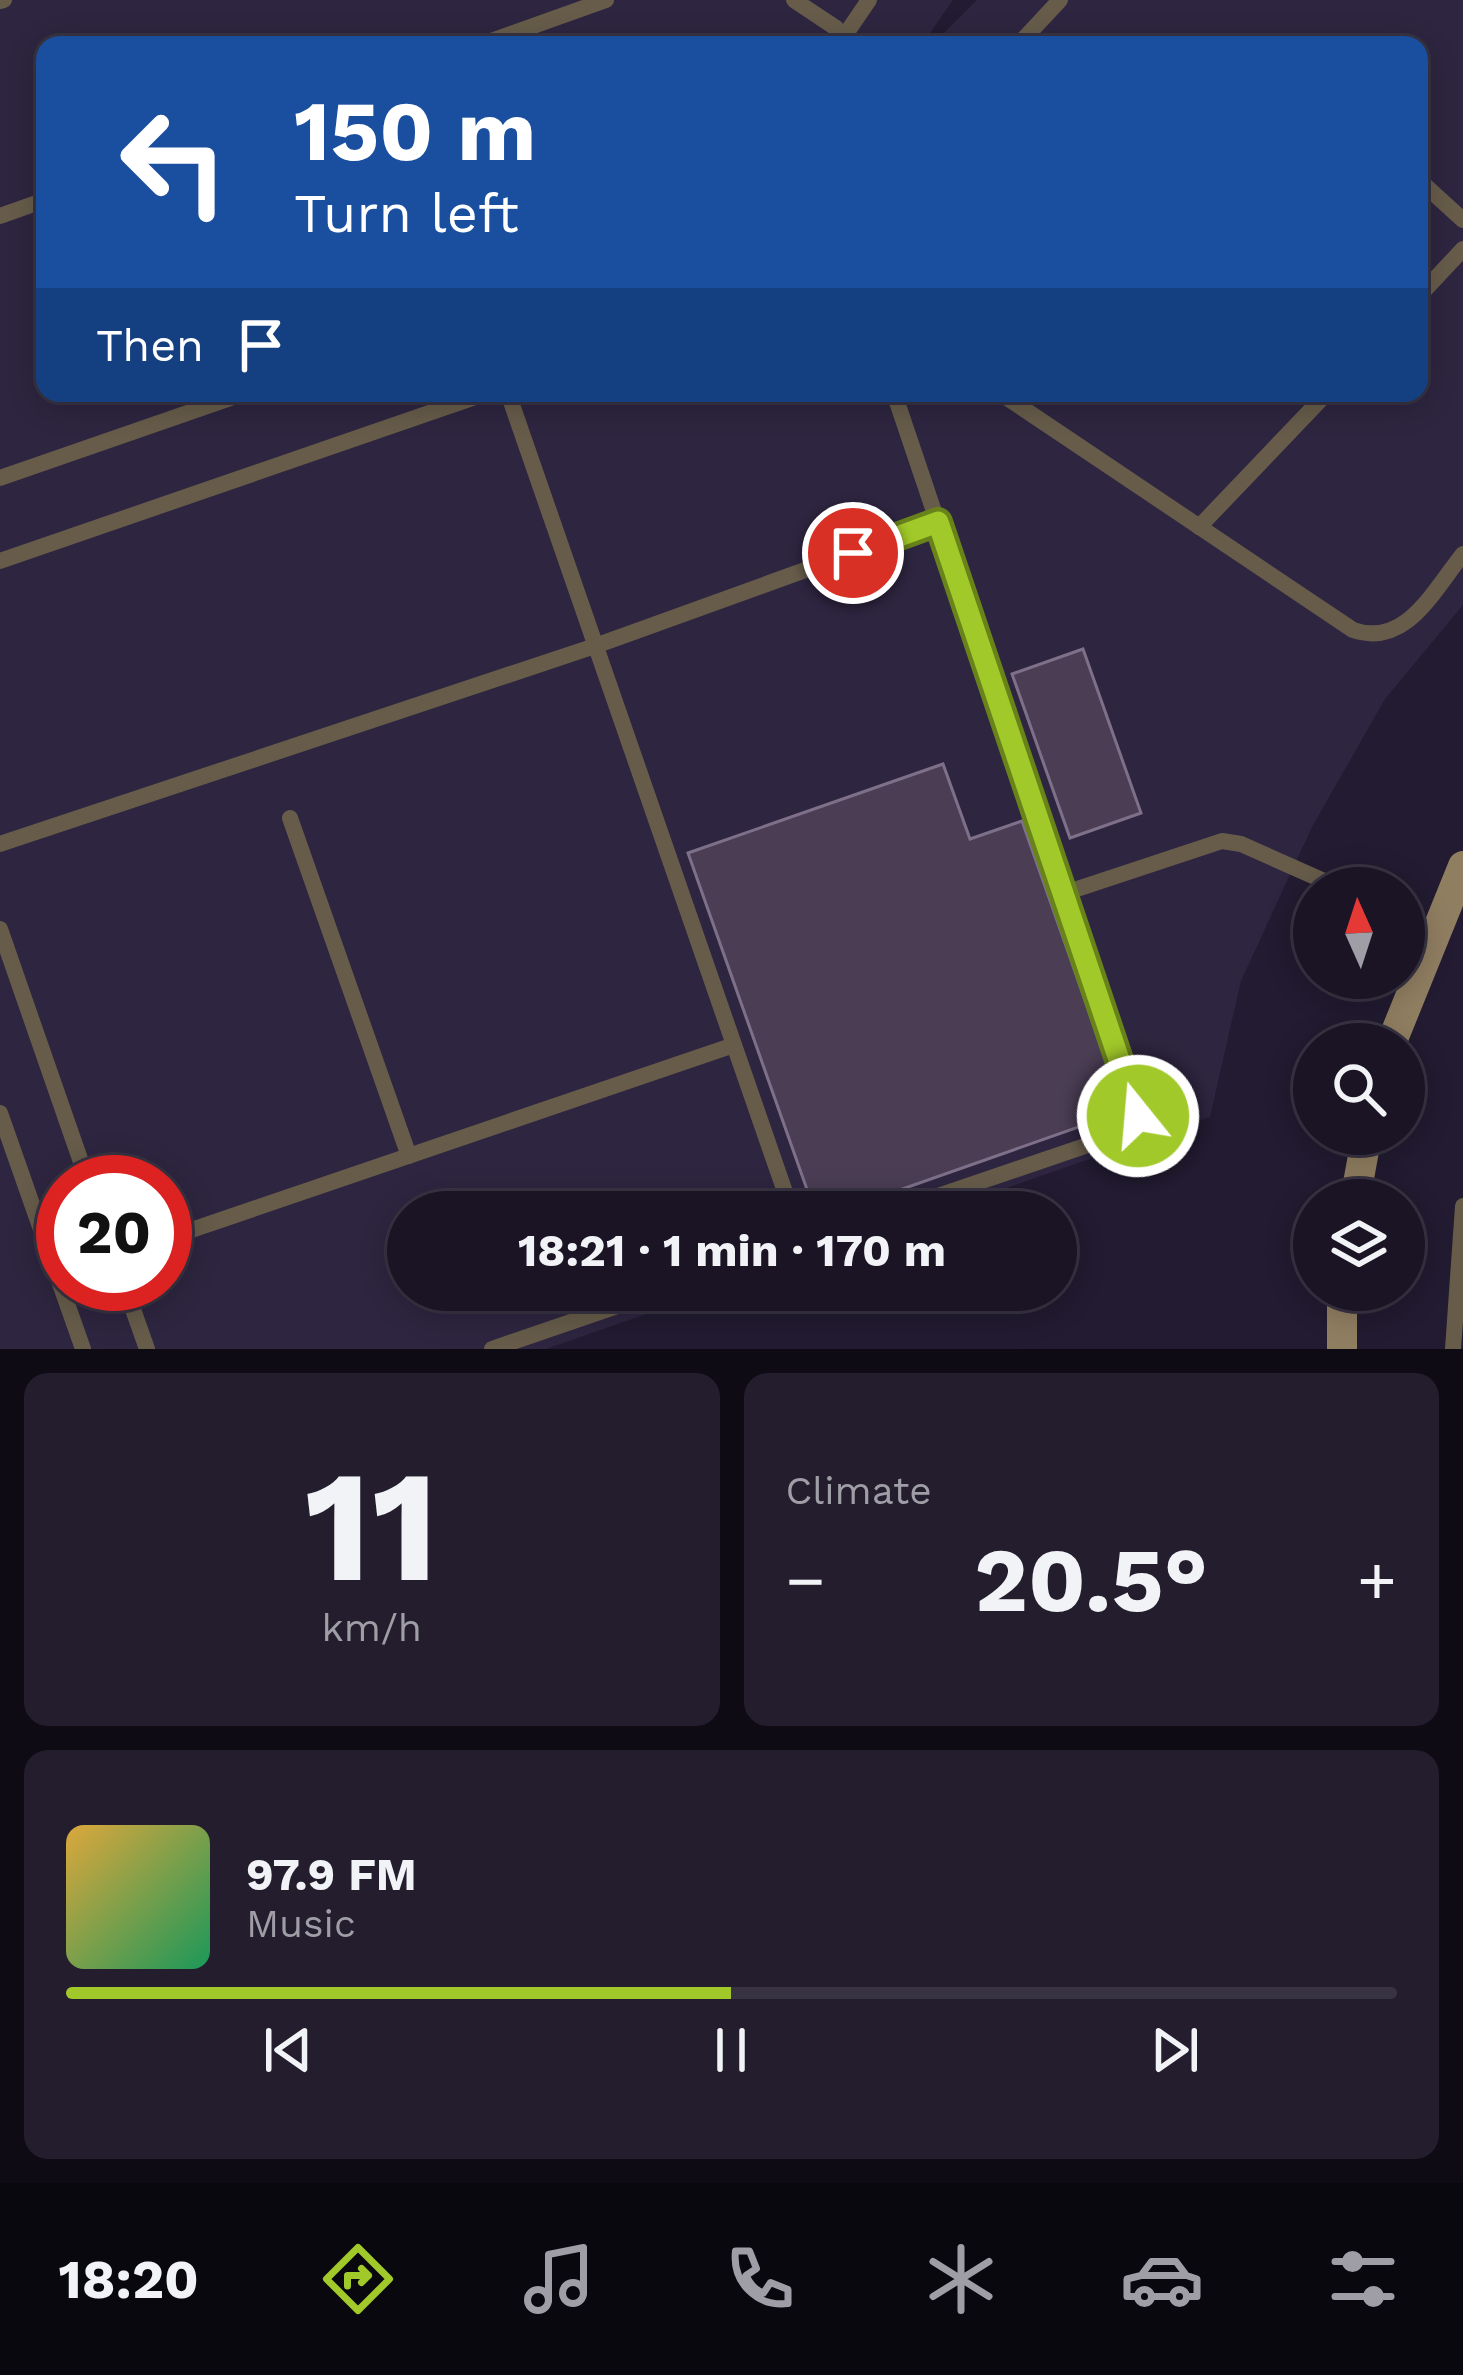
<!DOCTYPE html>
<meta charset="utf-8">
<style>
body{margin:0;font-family:"Work Sans",sans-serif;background:#231d2d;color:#f1f3f6;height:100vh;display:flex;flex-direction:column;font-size:45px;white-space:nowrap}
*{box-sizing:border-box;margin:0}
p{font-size:39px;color:#9f9ea7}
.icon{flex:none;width:66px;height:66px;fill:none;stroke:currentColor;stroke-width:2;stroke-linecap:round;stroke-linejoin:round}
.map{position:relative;height:1349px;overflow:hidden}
.drawer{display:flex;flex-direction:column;gap:24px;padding:24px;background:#0e0b14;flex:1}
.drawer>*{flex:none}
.banner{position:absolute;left:36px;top:36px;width:1392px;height:366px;border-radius:24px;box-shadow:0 6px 30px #0003,0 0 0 3px #383342;background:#1a4fa0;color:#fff;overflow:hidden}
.needle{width:78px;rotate:357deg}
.controls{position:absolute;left:1293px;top:867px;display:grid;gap:24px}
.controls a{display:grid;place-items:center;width:132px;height:132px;border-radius:50%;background:#1a1425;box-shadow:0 6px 30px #0003,0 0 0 3px #383342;font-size:60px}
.speed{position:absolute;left:36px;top:1155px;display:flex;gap:24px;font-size:60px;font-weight:700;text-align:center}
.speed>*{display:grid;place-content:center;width:156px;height:156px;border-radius:50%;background:#1a1425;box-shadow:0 6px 30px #0003,0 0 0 3px #383342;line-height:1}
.speed .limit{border:18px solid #d22;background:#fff;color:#111}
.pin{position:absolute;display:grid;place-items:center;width:102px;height:102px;color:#fff;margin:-51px;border:6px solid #fff;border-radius:50%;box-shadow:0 3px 12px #0007}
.me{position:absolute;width:132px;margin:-66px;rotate:343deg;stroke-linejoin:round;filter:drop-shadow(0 0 9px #0008)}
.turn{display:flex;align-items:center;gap:42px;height:252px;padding:0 60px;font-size:54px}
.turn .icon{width:156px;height:156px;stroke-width:2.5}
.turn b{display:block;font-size:84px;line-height:102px}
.then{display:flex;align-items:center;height:114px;padding:0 60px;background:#0003;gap:24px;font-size:45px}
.big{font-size:90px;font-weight:700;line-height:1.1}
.drawer .tile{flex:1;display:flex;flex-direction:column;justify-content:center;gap:18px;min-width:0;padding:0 42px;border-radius:24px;background:#231d2d}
.drawer .dial{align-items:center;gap:0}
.dial b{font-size:156px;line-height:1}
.song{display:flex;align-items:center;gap:36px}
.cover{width:144px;height:144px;border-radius:18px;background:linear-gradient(135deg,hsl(40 70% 55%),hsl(150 70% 35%))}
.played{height:12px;border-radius:6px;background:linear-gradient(90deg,#a1c929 50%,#383342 50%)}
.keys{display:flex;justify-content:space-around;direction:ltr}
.heat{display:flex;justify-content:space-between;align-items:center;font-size:66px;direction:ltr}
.drawer .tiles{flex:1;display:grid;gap:24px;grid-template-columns:1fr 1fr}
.tile:last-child{grid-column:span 2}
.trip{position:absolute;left:387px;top:1191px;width:690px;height:120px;border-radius:60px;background:#1a1425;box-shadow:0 6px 30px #0003,0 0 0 3px #383342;font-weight:700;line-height:120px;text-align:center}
.tab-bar{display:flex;height:192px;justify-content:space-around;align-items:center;background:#0a080f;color:#9f9ea7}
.tab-bar .icon{width:84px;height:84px}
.tab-bar .active{color:#a1c929}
.tab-bar b{font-size:54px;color:#f1f3f6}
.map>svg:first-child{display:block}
.built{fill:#2e2540;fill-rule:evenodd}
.building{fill:#4a3d54;stroke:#7e7089;stroke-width:3}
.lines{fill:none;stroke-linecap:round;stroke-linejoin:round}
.lane{stroke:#675c4a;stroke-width:16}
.secondary{stroke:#907e61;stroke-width:30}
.route-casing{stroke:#69831b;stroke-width:30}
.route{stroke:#a1c929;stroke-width:21}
</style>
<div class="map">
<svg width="1463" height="1349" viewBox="0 0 1463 1349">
<rect width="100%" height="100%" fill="#221b31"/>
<path class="built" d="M0 0H953L922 45H45V393H1419V45H932L977 0H1463V605L1385 699 1312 827 1241 981 1210 1117 938 1212H408V1290H715L546 1349H0ZM63 1182H165V1284H63Z"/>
<g class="building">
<polygon points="1083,649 1141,813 1070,838 1012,674"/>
<polygon points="943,764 970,839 1022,821 1124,1111 837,1212 815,1212 688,853"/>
</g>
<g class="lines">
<g class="lane">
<polyline points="794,0 836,28 840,38"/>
<polyline points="0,1 4,0"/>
<polyline points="839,44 869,0"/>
<polyline points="480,45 606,0"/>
<polyline points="1018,45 1060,0"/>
<polyline points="1419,180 1463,220"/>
<polyline points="0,216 45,200"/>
<polyline points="1419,296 1463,249"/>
<polyline points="508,393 792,1212"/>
<path d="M1000 393 1353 630C1406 648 1433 591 1463 554"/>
<polyline points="0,478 245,393"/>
<polyline points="1199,527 1327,393"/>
<polyline points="0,561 487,393"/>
<polyline points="290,818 409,1156"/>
<polyline points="0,844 595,646 938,522"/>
<polyline points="1065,893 1222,841 1241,844 1340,888"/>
<polyline points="1404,917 1434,930"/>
<polyline points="0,929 88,1182"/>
<polyline points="0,1113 83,1349"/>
<polyline points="891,1212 1126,1132 1138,1116 894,393"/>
<polyline points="165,1239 734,1045"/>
<polyline points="124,1284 147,1349"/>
<polyline points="492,1349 664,1290"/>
<polyline points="1453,1349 1463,1206"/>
</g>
<g class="secondary">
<polyline points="1391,1044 1463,866"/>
<polyline points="1355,1200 1367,1134"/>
<polyline points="1342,1349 1342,1290"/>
</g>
</g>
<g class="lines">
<g class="route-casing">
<polyline id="route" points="853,553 938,522 1138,1116"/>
</g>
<use href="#route" class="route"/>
</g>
</svg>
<div class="controls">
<a><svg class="needle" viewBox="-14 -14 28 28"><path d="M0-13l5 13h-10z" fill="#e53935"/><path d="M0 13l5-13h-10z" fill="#9f9ea7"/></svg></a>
<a><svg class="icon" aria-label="search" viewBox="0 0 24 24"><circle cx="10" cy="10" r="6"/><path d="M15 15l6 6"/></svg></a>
<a><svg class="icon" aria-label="layers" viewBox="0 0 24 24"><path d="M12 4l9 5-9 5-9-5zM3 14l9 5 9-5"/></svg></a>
</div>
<div class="speed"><div class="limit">20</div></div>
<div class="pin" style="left:853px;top:553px;background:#d93025"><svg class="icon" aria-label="arrive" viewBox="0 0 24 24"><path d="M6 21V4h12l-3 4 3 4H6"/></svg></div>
<svg class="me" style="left:1138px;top:1116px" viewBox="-20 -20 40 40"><circle r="17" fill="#a1c929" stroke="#fff" stroke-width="3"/><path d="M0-11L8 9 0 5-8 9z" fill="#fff"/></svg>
<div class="trip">18:21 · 1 min · 170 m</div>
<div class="banner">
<div class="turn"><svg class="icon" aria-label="left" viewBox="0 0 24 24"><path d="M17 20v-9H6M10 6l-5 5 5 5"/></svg><div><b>150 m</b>Turn left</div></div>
<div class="then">Then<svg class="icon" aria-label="arrive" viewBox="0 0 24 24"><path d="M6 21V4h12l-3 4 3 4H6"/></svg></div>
</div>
</div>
<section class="drawer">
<div class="tiles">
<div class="tile dial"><b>11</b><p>km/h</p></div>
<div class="tile"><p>Climate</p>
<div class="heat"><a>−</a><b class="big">20.5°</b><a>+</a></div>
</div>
<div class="tile">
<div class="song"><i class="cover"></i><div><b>97.9 FM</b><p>Music</p></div></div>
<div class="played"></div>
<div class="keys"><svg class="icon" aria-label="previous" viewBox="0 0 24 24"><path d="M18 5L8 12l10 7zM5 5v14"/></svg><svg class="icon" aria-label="pause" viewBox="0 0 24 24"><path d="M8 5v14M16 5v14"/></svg><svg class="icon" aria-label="next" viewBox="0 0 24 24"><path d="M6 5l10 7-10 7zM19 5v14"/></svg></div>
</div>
</div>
</section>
<nav class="tab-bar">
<b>18:20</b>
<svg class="icon active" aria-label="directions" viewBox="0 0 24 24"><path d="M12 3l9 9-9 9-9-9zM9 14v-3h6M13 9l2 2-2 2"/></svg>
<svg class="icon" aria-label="music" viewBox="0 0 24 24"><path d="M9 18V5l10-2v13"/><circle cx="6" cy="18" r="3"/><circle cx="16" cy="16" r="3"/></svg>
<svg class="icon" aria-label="phone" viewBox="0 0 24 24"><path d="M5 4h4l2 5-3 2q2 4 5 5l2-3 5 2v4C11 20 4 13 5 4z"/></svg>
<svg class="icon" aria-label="climate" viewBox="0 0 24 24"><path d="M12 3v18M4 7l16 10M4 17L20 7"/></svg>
<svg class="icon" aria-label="car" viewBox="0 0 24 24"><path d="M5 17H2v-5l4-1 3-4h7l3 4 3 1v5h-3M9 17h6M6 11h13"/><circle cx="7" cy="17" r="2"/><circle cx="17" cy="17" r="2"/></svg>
<svg class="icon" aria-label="filters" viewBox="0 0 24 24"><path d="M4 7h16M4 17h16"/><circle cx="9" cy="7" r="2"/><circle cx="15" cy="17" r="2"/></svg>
</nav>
